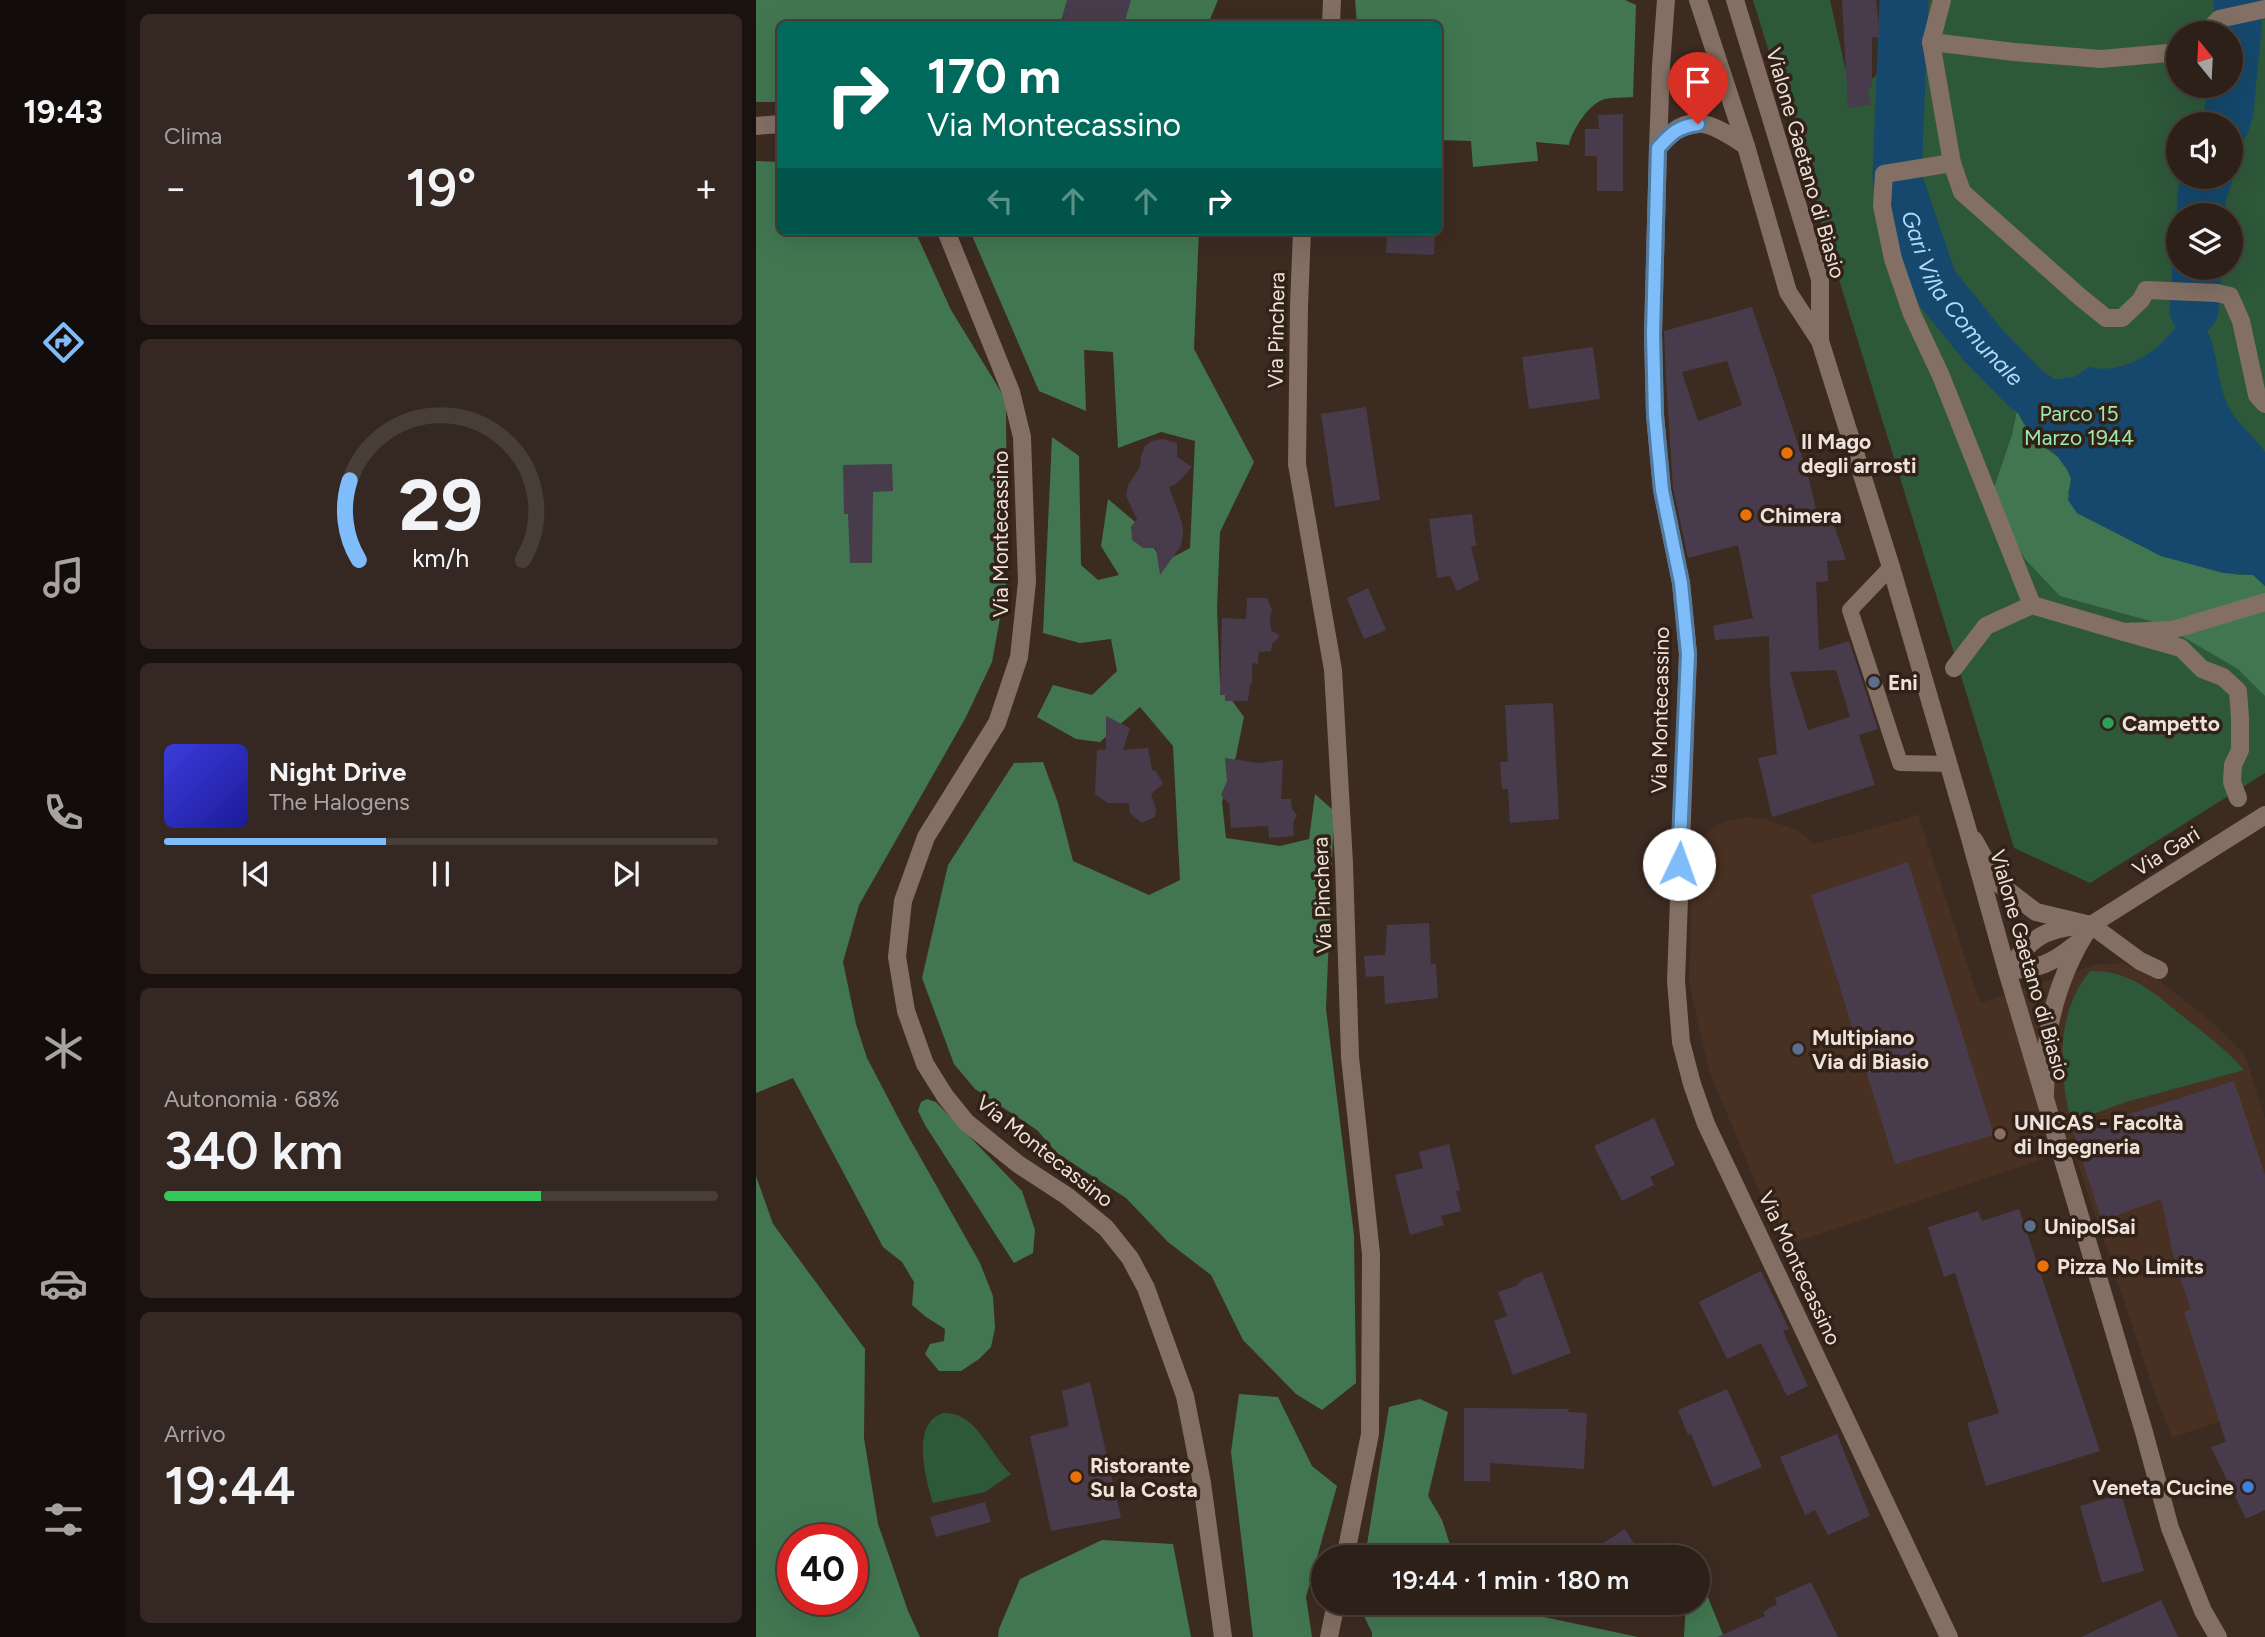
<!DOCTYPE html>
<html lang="it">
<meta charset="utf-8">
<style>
body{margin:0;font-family:Figtree,sans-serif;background:#352822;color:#f1f3f6;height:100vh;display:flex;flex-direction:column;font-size:26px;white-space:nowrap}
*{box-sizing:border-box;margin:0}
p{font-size:23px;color:#a7a3a2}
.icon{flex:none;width:38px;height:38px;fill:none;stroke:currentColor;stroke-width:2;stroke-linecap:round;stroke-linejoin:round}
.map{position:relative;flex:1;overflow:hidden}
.side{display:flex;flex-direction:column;gap:14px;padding:14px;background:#19120e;width:630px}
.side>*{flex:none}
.hud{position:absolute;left:21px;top:21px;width:665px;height:214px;border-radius:10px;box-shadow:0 7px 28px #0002,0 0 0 2px #483e38;background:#00695c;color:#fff;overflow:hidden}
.needle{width:46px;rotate:342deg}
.controls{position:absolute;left:1410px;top:21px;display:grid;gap:14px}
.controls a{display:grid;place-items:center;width:77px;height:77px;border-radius:50%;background:#2d2019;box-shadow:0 7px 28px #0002,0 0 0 2px #483e38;font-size:35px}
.speed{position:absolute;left:21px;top:1524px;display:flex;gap:14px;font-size:35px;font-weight:700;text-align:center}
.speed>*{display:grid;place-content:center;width:91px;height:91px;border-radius:50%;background:#2d2019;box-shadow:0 7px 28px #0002,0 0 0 2px #483e38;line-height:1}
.speed .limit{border:10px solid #d22;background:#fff;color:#111}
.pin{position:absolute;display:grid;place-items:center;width:60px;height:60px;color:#fff;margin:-72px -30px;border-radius:50% 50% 50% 0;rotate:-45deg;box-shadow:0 0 7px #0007}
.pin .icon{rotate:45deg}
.me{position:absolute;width:77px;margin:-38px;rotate:3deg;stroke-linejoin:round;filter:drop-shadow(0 0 5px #0008)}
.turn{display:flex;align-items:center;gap:24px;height:147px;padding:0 35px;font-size:32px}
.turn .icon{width:91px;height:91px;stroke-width:2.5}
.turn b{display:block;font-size:49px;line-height:60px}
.lanes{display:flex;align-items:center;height:66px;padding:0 35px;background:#0003;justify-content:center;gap:35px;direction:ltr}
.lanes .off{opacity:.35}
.big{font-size:52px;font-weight:600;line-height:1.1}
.side .tile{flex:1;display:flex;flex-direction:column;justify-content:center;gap:10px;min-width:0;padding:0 24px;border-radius:10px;background:#352822}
.side .dial{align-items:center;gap:0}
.dial svg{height:182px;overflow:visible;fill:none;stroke:#483e38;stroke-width:7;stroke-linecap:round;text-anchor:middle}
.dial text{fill:#f1f3f6;stroke:none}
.song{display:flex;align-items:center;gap:21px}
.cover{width:84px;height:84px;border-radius:10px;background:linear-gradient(135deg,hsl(240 70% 55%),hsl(240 70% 35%))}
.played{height:7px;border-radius:4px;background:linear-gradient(90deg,#7ebdf9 40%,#483e38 40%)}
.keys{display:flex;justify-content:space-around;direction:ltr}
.heat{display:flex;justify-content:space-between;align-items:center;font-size:38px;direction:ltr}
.charge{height:10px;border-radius:5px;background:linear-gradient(90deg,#34c759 68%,#483e38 0)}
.trip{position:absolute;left:555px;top:1545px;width:399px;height:70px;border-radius:35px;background:#2d2019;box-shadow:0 7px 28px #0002,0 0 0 2px #483e38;font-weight:600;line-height:70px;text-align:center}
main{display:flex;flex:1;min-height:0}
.dock{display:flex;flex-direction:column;width:126px;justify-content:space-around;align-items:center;background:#120d0a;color:#a7a3a2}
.dock .icon{width:49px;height:49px}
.dock .current{color:#7ebdf9}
.dock b{font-size:32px;color:#f1f3f6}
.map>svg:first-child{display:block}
.built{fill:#483022}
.green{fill:#2e583a;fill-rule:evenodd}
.forest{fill:#427651;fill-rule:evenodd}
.water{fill:#15486c}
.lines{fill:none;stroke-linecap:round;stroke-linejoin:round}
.river{stroke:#15486c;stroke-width:49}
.building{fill:#483c4c;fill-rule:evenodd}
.service{stroke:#836f63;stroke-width:16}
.pedestrian{stroke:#836f63;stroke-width:18}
.minor{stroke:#836f63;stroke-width:18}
.tertiary{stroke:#836f63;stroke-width:18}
.route-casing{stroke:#527ba2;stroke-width:18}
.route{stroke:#7ebdf9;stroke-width:12}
.food-dot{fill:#e8710a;stroke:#322117;stroke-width:2.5}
.service-dot{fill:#5c6f8a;stroke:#322117;stroke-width:2.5}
.leisure-dot{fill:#2e9e5b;stroke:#322117;stroke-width:2.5}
.education-dot{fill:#8d6e63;stroke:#322117;stroke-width:2.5}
.shop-dot{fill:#3f7fe0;stroke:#322117;stroke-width:2.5}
.labels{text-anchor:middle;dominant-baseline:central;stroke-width:7;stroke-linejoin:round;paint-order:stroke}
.street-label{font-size:21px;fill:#eee2dc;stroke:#322117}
.park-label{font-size:21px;fill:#9ce9b1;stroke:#322117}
.poi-label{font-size:21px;font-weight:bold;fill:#eee2dc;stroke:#322117;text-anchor:start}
.water-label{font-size:23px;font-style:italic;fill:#afdafc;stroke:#322117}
</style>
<main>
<nav class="dock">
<b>19:43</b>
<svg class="icon current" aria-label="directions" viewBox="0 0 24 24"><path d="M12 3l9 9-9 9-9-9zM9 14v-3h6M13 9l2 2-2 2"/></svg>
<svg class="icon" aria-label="music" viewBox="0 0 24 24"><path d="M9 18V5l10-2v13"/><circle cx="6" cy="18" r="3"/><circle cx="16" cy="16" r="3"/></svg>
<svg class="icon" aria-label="phone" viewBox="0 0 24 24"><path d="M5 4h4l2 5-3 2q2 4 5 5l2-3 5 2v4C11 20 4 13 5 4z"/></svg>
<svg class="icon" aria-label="climate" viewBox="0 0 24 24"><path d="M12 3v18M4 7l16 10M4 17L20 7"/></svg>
<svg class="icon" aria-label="car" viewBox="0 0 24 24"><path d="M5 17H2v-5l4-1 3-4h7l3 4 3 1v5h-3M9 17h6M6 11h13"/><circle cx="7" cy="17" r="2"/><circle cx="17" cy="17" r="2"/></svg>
<svg class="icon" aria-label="filters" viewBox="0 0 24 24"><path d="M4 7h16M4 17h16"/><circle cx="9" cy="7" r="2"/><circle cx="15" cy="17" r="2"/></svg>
</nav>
<section class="side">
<div class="tile"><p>Clima</p>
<div class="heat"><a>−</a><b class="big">19°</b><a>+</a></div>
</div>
<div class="tile dial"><svg viewBox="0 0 100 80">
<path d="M14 69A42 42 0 1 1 86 69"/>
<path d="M14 69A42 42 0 0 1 10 34" stroke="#7ebdf9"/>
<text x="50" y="56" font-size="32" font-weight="700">29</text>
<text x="50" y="72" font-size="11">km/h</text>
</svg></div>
<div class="tile">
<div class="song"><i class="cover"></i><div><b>Night Drive</b><p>The Halogens</p></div></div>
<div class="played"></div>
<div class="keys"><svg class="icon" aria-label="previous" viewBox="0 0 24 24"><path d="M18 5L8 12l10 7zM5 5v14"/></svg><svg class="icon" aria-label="pause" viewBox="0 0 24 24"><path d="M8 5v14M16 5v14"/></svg><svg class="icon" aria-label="next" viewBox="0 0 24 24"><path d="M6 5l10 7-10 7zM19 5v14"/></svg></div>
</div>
<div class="tile"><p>Autonomia · 68%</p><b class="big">340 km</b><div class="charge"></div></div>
<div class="tile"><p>Arrivo</p><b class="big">19:44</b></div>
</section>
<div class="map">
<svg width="1509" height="1637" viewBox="0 0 1509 1637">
<rect width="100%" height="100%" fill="#3c2b21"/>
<polygon class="built" points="1162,814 1224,1003 1342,964 1368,963 1405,982 1456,1022 1489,1055 1509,1119 1509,1406 1416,1438 1397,1388 1317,1149 1026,1247 953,1070 933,983 937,857 945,839 960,825 976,820 992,817 1009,819 1043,831 1058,844 1140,822"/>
<g class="green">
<path d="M997 0H1074L1089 67 1098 79 1118 78 1132 52 1130 0H1509V773L1334 883 1258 848ZM1423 33H1475V86H1423ZM1423 124H1475V177H1423ZM1423 215H1475V268H1423Z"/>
<path d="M1334 971C1378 970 1402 997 1434 1022 1453 1037 1472 1051 1488 1070L1370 1102 1315 1122C1303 1070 1299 1014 1334 971Z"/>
<path d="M187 1413C221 1411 233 1454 255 1474L229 1492 177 1503C170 1479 154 1424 187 1413Z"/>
</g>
<g class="forest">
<polygon points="0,0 462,0 452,24 24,24 24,102 0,102"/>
<path d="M599 0H869L880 5 877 97C868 98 858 97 849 99 833 103 816 130 813 145L780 142 782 161 717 167 715 141 683 140 682 24H601Z"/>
<polygon points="0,161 24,162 24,231 159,231 195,310 250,400 251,580 236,662 210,717 103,905 87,962 100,1024 111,1058 146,1125 224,1263 237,1296 239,1328 235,1347 223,1359 205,1371 183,1371 169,1354 174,1344 188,1341 189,1329 170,1317 156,1305 158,1282 146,1262 127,1247 37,1078 0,1093"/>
<polygon points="214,231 443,231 438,349 498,462 464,532 461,609 464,684 488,717 480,756 466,802 470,838 524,846 553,839 559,794 578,811 570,1009 598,1235 600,1383 566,1410 540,1394 487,1340 455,1275 412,1242 370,1198 301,1153 281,1130 219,1089 198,1064 166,978 192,865 258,763 287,762 302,803 317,861 393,895 424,880 417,746 384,707 344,742 320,739 281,717 297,685 336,695 361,671 355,639 324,643 287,633 296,437 323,456 325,565 342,580 363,575 345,546 352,499 378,521 408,562 434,548 439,441 405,432 362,448 357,352 328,350 330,411 283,391"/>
<polygon points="1261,411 1267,423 1284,444 1302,457 1312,471 1315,479 1312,493 1321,513 1405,556 1482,575 1497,575 1509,586 1509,696 1482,669 1405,624 1304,596 1269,559 1234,500 1256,435"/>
<polygon points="171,1099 180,1102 266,1191 279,1230 277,1253 258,1263 169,1125 162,1111 165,1102"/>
<path d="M0 1176 17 1224 109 1349 108 1438 122 1524 152 1611 164 1637H0ZM37 1540H96V1600H37Z"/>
<polygon points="483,1394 522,1397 556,1466 581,1486 550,1597 556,1637 497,1637 475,1452"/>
<polygon points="664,1399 692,1412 672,1496 686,1520 698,1557 609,1557 633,1407"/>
<polygon points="346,1540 417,1544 435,1637 242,1637 243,1629 264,1579"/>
<polygon points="942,1581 949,1590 968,1637 928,1637 930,1603 942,1603"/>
<polygon points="602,1603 732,1603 737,1606 882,1637 616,1637 616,1633"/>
</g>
<path class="water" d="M1431 310H1438C1464 342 1457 364 1469 399 1477 421 1496 433 1509 452V586L1497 575 1467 573 1405 556 1321 513 1312 500 1315 479 1312 471 1302 457 1274 433 1261 411 1263 398 1269 388 1280 382 1318 377 1333 367C1365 375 1400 354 1419 328 1423 321 1425 316 1431 310Z"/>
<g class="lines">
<g class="river">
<path id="s1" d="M1148 0 1141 177 1177 283 1227 345 1269 388 1323 427"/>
<polyline points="1469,124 1473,111 1483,7 1482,0"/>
<polyline points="1445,215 1446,194 1452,177"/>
<polyline points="1438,310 1441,268"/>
</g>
</g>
<g class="building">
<polygon points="311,0 375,0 368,24 304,24"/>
<polygon points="1086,0 1120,0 1124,38 1116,37 1116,87 1112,88 1115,105 1092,108"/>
<polygon points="867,114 867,191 841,191 841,156 829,156 829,129 843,129 842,115"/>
<polygon points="631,231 679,231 678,255 630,253"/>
<path d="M996 307 1050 468 1062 517 1074 513 1090 560 1071 561 1072 581 1060 582 1063 650 1093 641 1122 729 1103 735 1119 785 1016 817 1002 758 1021 754 1014 683 1013 636 959 640 957 626 997 618 982 545 932 558 917 488 910 380 908 331ZM971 361 986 405 942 421 926 372ZM1080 670 1094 717 1052 730 1034 672Z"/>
<polygon points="837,347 844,399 773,409 766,357"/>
<polygon points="610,407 624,500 579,507 565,414"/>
<polygon points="407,439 421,443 421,457 436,467 420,484 413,487 426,523 427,533 425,546 404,575 400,548 387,548 376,540 375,527 381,519 370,496 372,485 384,467 385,456 389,446 395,441"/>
<polygon points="136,464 137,491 117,492 116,563 94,563 92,514 88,514 87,465"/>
<polygon points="716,514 720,546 715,546 723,580 701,591 694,576 681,578 673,519"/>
<polygon points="612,588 630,630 608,639 591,598"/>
<polygon points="491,598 511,598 516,610 514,616 515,630 524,636 516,644 515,651 503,652 502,664 496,663 496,683 494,684 492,701 469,701 469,695 464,695 466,618 490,619"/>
<polygon points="797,703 803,819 754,823 752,789 746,789 744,762 752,762 749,705"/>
<polygon points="350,716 374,728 367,750 392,748 396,770 400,771 407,784 395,794 400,809 399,817 386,823 374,813 373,803 352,803 339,794 341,750 350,749"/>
<polygon points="469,758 502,763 527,760 525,799 535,799 536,809 541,815 537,823 538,836 513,838 512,826 475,828 473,804 465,795 471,781"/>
<polygon points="1152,862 1238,1135 1139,1164 1055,895"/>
<polygon points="673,923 675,964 680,964 682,998 629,1004 628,976 610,977 608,956 629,955 631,925"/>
<polygon points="1478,1081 1509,1175 1509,1510 1490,1519 1455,1447 1470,1442 1428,1312 1435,1309 1420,1267 1405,1199 1346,1221 1317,1132"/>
<polygon points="898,1118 919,1165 894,1177 898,1185 866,1201 838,1146"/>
<polygon points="693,1144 704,1190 700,1191 705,1211 685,1216 688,1225 654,1235 639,1175 667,1168 663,1152"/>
<polygon points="1263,1209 1344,1451 1230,1486 1211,1423 1243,1413 1199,1273 1188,1277 1172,1227 1222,1211 1226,1221"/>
<polygon points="1005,1271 1033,1329 1027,1331 1052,1386 1031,1396 1005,1343 971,1359 943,1302"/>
<polygon points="786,1272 815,1353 757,1375 738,1321 751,1316 742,1292 760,1286 767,1279"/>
<polygon points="334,1382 365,1518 295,1531 274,1436 313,1426 306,1391"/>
<polygon points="971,1389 1006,1467 957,1487 935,1434 932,1435 922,1410"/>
<polygon points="708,1408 813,1409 812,1412 831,1413 828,1469 734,1463 734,1481 708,1481"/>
<polygon points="1081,1434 1114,1516 1072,1535 1059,1510 1049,1515 1024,1457"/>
<polygon points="1365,1494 1388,1571 1346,1583 1324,1506"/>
<polygon points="229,1502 235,1522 180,1537 174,1517"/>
<polygon points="869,1529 887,1558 824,1558"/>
<polygon points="1055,1582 1082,1637 961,1637 1009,1616 1007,1612 1021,1604 1019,1598"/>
<polygon points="1405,1600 1422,1637 1325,1637"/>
</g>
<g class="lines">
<polyline class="service" points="1135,567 1094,610 1144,763 1193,764"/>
<g class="pedestrian">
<polyline points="1186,0 1175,42 1196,163 1206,192 1323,296 1350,318 1366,318 1385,300 1390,290 1461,293 1474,296 1485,321 1501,395 1509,404"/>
<polyline points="1450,33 1463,19 1509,9"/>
<polyline points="1175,42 1258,52 1345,59 1423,52"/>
<polyline points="1196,163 1128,174 1126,206 1137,259 1156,314 1185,376 1276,605 1230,626 1198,668"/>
<polyline points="1276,605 1368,632 1416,630 1509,602"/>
<polyline points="1368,632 1425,648 1446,669 1467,677 1482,691 1484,718 1484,750 1477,765 1476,782 1482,798"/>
</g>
<g class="minor">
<polyline points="575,24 576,0"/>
<polyline points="546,231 543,306 541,464 577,670 588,863 594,1057 615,1254 614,1434 589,1558"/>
<polyline points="1218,840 1242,883 1280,912 1335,925 1384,961 1403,970"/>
<path d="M1251 971C1272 942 1286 928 1324 926"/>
<path d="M1251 971C1284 968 1294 965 1320 944"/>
<path d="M1289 1095C1290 1070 1289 1044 1295 1019 1302 987 1316 952 1335 925L1509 815"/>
<polyline points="573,1637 580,1603"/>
</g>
<g class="tertiary">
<polyline points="910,0 905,66 902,148 897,334 899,415 906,490 925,583 932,654 920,981 925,1042 936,1084 950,1124 1193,1637"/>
<polyline points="942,0 990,146 1032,292 1064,341 1135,567 1212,831 1251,971 1388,1432 1414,1528 1447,1611 1462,1637"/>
<polyline points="979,0 1064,279 1064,341"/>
<polyline points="0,126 24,124"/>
<path d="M902 148C907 142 912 135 918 131 942 112 969 132 990 146"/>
<polyline points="190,231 255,392 266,437 271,582 263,657 241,723 170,837 147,901 141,957 150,1011 169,1064 189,1096 210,1122 262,1164 311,1196 350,1228 374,1258 390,1288 429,1396 446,1483 467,1637"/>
</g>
</g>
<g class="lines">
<g class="route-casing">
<path id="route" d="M923 864 932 654 925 583 906 490 899 415 897 334 902 148C916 133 921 127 942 124"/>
</g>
<use href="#route" class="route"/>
</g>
<g class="food-dot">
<circle cx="1031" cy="453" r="7"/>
<circle cx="990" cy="515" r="7"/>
<circle cx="1287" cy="1266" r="7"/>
<circle cx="320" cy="1477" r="7"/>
</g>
<g class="service-dot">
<circle cx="1118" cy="682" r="7"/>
<circle cx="1042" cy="1049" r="7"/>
<circle cx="1274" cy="1226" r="7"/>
</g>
<circle class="leisure-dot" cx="1352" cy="723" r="7"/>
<circle class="education-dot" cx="1244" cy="1134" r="7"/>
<circle class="shop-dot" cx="1492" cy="1487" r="7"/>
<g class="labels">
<g class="street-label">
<text transform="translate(1050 163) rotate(74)">Vialone Gaetano di Biasio</text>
<text transform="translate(520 330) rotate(-89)">Via Pinchera</text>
<text transform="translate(244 534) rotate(-90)">Via Montecassino</text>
<text transform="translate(904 710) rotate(-89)">Via Montecassino</text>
<text transform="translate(1410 851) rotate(-32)">Via Gari</text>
<text transform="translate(566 895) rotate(-92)">Via Pinchera</text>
<text transform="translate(1274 965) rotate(74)">Vialone Gaetano di Biasio</text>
<text transform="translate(289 1151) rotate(38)">Via Montecassino</text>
<text transform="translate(1044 1268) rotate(65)">Via Montecassino</text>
</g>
<g class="park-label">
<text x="1323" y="413">Parco 15<tspan x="1323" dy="24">Marzo 1944</tspan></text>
</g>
<g class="poi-label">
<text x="1045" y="441">Il Mago<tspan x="1045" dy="24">degli arrosti</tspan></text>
<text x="1004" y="515">Chimera</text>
<text x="1132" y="682">Eni</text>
<text x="1366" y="723">Campetto</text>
<text x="1056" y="1037">Multipiano<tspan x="1056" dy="24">Via di Biasio</tspan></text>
<text x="1258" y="1122">UNICAS - Facoltà<tspan x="1258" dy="24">di Ingegneria</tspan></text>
<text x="1288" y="1226">UnipolSai</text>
<text x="1301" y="1266">Pizza No Limits</text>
<text x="334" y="1465">Ristorante<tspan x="334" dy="24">Su la Costa</tspan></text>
<text x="1478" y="1487" text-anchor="end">Veneta Cucine</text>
</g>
<g class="water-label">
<text stroke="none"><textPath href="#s1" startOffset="317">Gari Villa Comunale</textPath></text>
</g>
</g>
</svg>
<div class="controls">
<a><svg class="needle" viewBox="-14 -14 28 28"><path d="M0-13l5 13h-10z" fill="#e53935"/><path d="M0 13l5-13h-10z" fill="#a7a3a2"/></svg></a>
<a><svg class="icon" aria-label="sound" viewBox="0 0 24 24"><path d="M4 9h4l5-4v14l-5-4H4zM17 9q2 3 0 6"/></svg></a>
<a><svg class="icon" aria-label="layers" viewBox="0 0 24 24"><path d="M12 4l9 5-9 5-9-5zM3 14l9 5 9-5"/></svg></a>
</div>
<div class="speed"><div class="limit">40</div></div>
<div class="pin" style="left:942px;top:124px;background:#d93025"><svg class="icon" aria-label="arrive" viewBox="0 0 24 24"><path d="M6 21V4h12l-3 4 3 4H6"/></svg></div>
<svg class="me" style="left:923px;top:864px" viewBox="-20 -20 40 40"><circle r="19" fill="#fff"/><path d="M0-13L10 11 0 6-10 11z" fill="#7ebdf9"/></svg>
<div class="trip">19:44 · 1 min · 180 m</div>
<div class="hud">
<div class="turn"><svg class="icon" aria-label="right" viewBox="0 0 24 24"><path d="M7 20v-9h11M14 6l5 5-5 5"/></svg><div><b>170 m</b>Via Montecassino</div></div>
<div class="lanes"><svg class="icon off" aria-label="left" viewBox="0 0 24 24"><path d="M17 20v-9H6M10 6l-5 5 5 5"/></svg><svg class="icon off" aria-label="ahead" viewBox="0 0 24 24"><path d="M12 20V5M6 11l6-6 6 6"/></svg><svg class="icon off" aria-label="ahead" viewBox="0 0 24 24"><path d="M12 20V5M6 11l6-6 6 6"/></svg><svg class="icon" aria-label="right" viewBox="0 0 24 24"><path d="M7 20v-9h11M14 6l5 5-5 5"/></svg></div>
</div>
</div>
</main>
